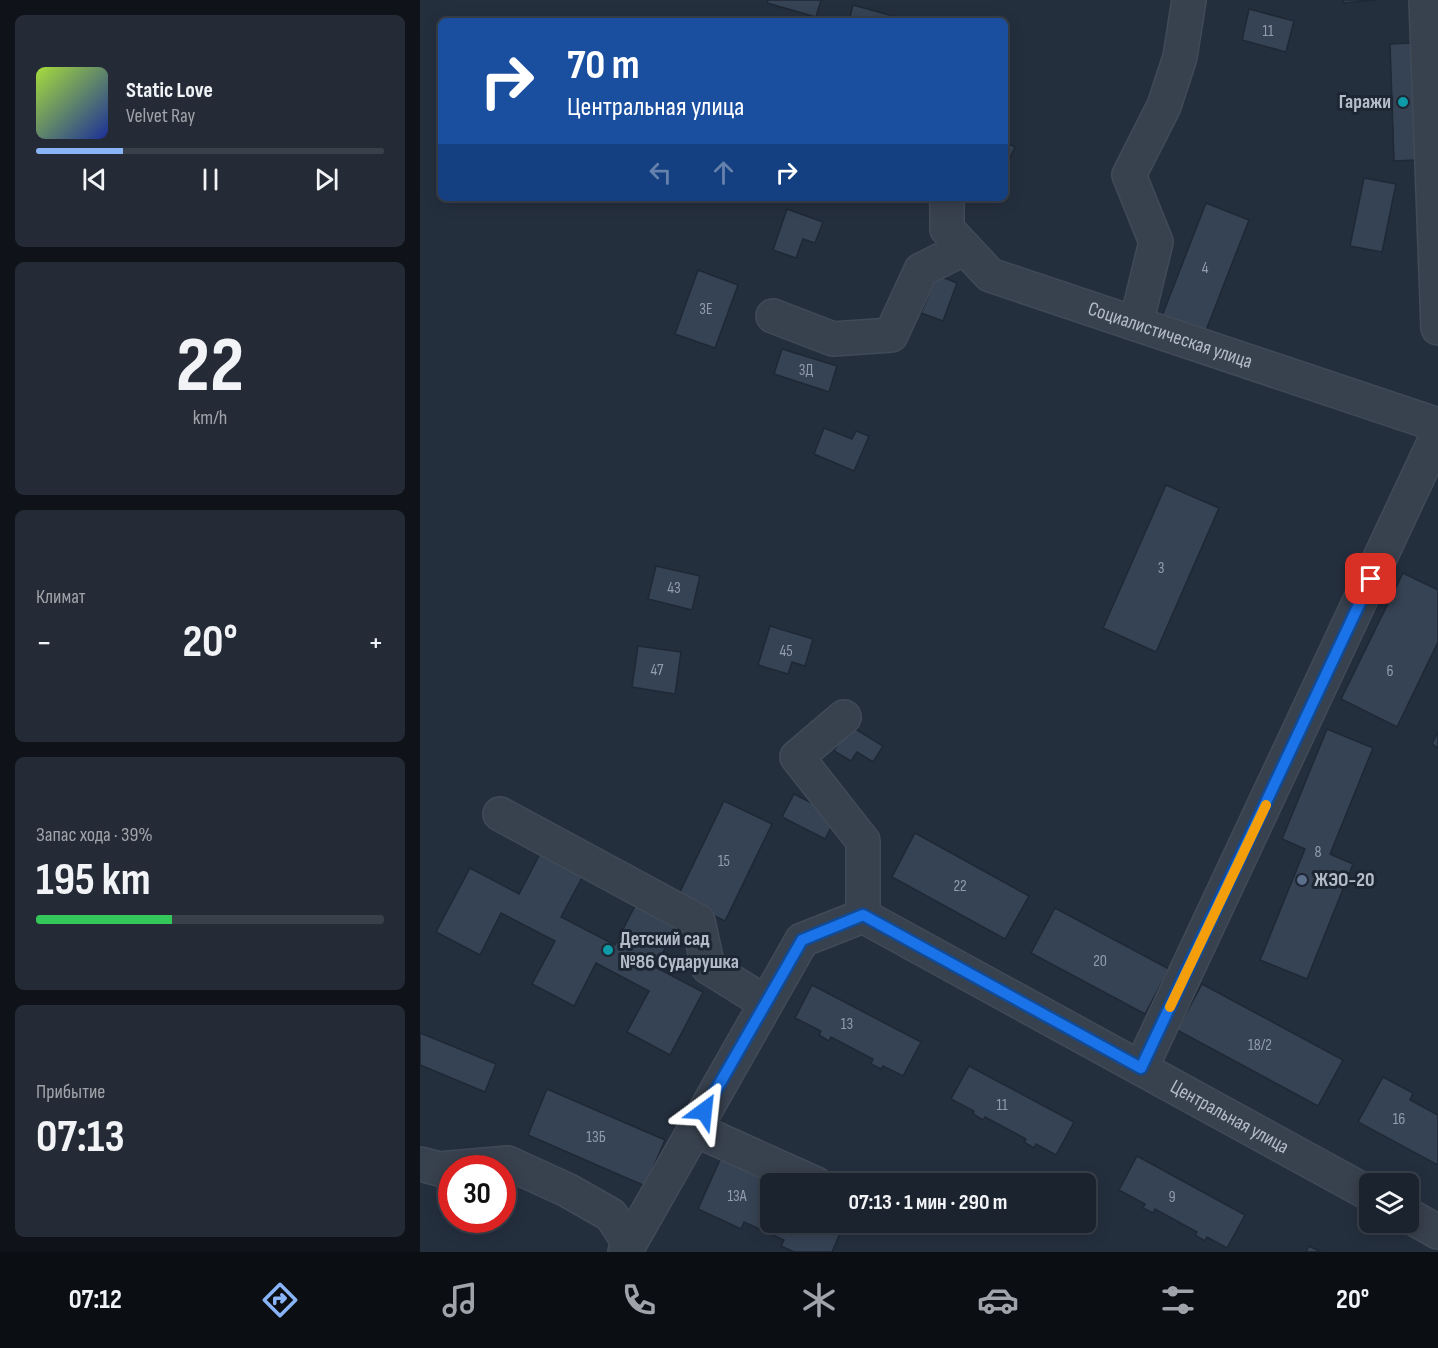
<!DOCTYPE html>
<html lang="ru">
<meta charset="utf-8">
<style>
body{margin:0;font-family:"Sofia Sans Condensed",sans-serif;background:#242b36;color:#f1f3f6;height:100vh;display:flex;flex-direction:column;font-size:22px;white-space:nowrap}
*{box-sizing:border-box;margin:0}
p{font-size:20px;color:#a0a4aa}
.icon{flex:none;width:33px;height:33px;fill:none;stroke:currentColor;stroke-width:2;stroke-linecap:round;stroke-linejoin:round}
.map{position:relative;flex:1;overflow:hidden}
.sheet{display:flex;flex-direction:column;gap:15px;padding:15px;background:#0f1319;width:420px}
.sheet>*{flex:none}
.top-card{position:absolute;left:18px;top:18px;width:570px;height:183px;border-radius:9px;box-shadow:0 3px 15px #0003,0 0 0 2px #39404a;background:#1a4fa0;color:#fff;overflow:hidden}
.buttons{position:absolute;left:939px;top:1173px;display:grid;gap:12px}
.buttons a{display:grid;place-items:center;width:60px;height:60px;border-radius:9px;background:#1b232e;box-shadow:0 3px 15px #0003,0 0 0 2px #39404a;font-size:30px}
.speed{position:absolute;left:18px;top:1155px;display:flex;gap:12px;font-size:30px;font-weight:700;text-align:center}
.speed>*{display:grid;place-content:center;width:78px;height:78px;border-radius:50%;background:#1b232e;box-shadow:0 3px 15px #0003,0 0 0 2px #39404a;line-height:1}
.speed .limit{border:9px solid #d22;background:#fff;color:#111}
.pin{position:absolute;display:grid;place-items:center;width:51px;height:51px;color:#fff;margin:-26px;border-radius:12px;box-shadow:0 3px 9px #0006}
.me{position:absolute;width:66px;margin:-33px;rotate:30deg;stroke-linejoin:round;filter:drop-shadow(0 0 4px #0008)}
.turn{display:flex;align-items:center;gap:21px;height:126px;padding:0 30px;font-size:27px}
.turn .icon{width:78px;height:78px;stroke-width:2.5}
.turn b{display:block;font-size:42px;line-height:51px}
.lanes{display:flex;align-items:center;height:57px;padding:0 30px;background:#0003;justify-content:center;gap:30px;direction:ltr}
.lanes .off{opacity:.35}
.big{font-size:45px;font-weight:700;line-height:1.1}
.sheet .tile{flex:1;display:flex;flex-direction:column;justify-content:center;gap:9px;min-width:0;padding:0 21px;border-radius:9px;background:#242b36}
.sheet .dial{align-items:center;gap:0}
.dial b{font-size:78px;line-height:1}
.song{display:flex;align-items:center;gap:18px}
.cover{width:72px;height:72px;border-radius:9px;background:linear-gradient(135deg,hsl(80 70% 55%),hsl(230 70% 35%))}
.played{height:6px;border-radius:3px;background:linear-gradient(90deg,#8ab4f8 25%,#39404a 25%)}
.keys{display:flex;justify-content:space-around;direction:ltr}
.heat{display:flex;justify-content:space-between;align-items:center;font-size:33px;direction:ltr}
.charge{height:9px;border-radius:4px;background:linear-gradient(90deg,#34c759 39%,#39404a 0)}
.trip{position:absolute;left:340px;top:1173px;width:336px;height:60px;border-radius:9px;background:#1b232e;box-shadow:0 3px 15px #0003,0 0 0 2px #39404a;font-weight:700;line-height:60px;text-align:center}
.tabs{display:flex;height:96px;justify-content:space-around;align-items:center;background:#0b0e12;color:#a0a4aa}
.tabs .icon{width:42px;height:42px}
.tabs .active{color:#8ab4f8}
.tabs b{font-size:27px;color:#f1f3f6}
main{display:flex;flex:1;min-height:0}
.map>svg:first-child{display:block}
.building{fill:#364354;stroke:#1f2835;stroke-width:1.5}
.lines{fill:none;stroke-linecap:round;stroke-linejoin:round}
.minor-casing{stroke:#414a57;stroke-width:36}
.minor{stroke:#38414e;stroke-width:33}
.route-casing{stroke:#114b97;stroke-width:15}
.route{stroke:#1a73e8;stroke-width:10}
.slow{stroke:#f59e0b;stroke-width:10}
.culture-dot{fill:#0f9aa8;stroke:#1d2633;stroke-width:2}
.service-dot{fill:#5c6f8a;stroke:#1d2633;stroke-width:2}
.labels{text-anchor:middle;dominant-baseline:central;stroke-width:6;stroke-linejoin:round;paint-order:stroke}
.number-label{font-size:16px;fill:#929caa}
.poi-label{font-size:20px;font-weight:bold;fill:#b4bcc9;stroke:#1d2633;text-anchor:start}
.street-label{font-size:20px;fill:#b4bcc9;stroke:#1d2633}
</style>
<main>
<section class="sheet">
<div class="tile">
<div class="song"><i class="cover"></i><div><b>Static Love</b><p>Velvet Ray</p></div></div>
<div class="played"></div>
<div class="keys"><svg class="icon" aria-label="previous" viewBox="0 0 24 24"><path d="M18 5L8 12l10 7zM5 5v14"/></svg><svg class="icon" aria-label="pause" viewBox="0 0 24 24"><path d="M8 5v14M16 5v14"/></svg><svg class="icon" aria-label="next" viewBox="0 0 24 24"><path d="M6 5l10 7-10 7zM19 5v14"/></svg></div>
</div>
<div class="tile dial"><b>22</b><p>km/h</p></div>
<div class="tile"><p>Климат</p>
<div class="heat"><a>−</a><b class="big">20°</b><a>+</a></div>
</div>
<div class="tile"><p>Запас хода · 39%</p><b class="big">195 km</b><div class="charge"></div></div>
<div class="tile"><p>Прибытие</p><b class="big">07:13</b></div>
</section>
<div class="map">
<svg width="1018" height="1252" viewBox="0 0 1018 1252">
<rect width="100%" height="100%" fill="#242f3e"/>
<g class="building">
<polygon points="348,0 401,0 396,17 347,3"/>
<polygon points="923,0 957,0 924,3"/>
<polygon points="433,5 491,21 429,21"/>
<polygon points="829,9 874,21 866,52 822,40"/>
<polygon points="992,43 997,160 974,161 970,44"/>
<polygon points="585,142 595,147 585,168"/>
<polygon points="944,178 976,184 962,252 930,246"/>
<polygon points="786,203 829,220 785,333 742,316"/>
<polygon points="367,209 403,222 395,243 383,239 376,258 353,250"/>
<polygon points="278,270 318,285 295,348 255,334"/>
<polygon points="517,275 537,283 523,321 501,313"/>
<polygon points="362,349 417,366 409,392 354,374"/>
<polygon points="404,428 432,439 436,431 449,436 434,471 394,454"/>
<polygon points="746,485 799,508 736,652 683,628"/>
<polygon points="236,566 280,576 272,610 228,599"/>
<polygon points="983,573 1018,590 1018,642 977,727 921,699"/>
<polygon points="350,626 393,639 385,666 372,662 368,674 338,665"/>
<polygon points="218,646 261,652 255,694 212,687"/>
<polygon points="429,725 463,746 453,762 437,752 431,761 414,751"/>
<polygon points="907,729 953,748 910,854 933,864 887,979 840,960 885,849 862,839"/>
<polygon points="1018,732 1018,748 1012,744"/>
<polygon points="374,794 417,816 405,839 362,817"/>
<polygon points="304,801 352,824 305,921 257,898"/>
<polygon points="495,833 609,896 585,939 472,877"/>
<polygon points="121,852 164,874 141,917 195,945 216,904 257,926 235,967 283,992 250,1055 207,1032 229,991 176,963 154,1006 112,984 135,941 81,913 60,955 16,932 50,868 99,894"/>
<polygon points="635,908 749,969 725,1014 611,953"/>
<polygon points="782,984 923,1060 898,1106 757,1030"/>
<polygon points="392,985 501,1042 483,1076 463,1066 461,1069 451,1064 453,1059 411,1037 409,1041 399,1035 401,1031 375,1018"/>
<polygon points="0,1033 76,1064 65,1092 0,1065"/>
<polygon points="549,1066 654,1122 636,1155 616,1144 614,1148 604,1142 606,1139 565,1117 563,1120 553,1114 554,1111 531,1099"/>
<polygon points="963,1077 993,1093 990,1100 1018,1115 1018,1165 938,1122"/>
<polygon points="127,1089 245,1140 225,1186 108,1135"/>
<polygon points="303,1153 346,1173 343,1178 355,1184 351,1184 351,1222 425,1222 412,1252 374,1252 361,1246 364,1240 324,1222 321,1229 278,1209"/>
<polygon points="717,1156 825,1215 807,1248 787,1237 785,1241 775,1235 777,1232 735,1209 733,1213 723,1208 725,1204 699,1190"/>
<polygon points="889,1246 901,1252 886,1252"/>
</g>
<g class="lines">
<g class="minor-casing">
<g id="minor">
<polyline points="1006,0 1018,328"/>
<path id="s1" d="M527 198V229L570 275 1018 425"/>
<polyline points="353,316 413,339 471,335 501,270 545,248"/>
<polyline points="716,324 736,242 709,175 744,106 760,57 769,0"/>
<polyline points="424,717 377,757 443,841 443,916"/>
<polyline points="80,814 278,921 288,967 346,1003"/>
<path id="s2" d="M443 916 950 1194"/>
<polyline points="721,1068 1018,434"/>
<polyline points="274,1129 396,1184"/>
<polyline points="0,1164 19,1169 88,1163 147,1190 191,1215 209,1243"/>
<polyline points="988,1215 1018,1232"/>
<polyline points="205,1252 382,940 443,916"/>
</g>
</g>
<use href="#minor" class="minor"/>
</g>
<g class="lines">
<g class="route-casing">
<polyline id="route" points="284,1111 382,940 443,915 721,1068 951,579"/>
</g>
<use href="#route" class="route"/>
<polyline class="slow" points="750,1007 846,805"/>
</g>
<g class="culture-dot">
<circle cx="983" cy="102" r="6"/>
<circle cx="188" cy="950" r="6"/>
</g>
<circle class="service-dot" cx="882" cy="880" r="6"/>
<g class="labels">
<g class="number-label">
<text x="848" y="31">11</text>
<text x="785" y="268">4</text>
<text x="286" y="309">3Е</text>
<text x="386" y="370">3Д</text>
<text x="741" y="568">3</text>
<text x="254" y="588">43</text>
<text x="366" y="651">45</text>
<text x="237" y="670">47</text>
<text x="970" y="671">6</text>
<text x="898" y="852">8</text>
<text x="304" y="861">15</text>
<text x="540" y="886">22</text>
<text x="680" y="961">20</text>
<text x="427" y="1024">13</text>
<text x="840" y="1045">18/2</text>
<text x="582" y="1105">11</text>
<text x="979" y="1119">16</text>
<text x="176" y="1137">13Б</text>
<text x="317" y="1196">13А</text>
<text x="752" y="1197">9</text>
</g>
<g class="poi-label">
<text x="971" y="102" text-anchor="end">Гаражи</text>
<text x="894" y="880">ЖЭО-20</text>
<text x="200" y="939">Детский сад<tspan x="200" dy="23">№86 Сударушка</tspan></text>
</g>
<g class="street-label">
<text stroke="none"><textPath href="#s1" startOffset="284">Социалистическая улица</textPath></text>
<text stroke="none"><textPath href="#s2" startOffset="418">Центральная улица</textPath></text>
</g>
</g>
</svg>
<div class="buttons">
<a><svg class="icon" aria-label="layers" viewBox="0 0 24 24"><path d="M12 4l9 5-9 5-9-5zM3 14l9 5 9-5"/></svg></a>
</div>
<div class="speed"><div class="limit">30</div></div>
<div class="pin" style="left:951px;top:579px;background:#d93025"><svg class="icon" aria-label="arrive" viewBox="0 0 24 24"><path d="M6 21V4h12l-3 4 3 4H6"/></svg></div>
<svg class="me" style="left:284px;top:1111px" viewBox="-20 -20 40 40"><path d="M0-17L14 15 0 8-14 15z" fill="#1a73e8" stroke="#fff" stroke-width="4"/></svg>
<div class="trip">07:13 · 1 мин · 290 m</div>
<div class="top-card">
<div class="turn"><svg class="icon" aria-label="right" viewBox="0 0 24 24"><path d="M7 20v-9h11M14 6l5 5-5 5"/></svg><div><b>70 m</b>Центральная улица</div></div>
<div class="lanes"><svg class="icon off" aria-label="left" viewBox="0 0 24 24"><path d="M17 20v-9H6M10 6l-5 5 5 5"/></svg><svg class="icon off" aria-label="ahead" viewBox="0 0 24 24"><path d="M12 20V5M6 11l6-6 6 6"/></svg><svg class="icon" aria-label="right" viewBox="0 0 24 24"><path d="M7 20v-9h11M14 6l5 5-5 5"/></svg></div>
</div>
</div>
</main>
<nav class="tabs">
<b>07:12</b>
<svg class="icon active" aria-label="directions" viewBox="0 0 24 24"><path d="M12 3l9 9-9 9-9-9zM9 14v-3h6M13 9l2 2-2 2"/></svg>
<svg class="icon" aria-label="music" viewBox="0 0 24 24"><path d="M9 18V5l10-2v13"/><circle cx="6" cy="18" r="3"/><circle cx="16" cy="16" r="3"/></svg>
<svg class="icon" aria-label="phone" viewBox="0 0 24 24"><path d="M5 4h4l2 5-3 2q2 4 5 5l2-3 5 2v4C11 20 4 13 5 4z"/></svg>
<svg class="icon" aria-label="climate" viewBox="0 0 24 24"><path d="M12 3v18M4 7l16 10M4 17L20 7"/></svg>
<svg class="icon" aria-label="car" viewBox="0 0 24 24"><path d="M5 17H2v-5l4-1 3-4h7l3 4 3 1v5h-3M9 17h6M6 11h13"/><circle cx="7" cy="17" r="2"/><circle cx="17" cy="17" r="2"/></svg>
<svg class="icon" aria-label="filters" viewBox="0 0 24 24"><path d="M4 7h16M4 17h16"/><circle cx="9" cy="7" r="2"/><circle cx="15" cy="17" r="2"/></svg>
<b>20°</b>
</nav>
